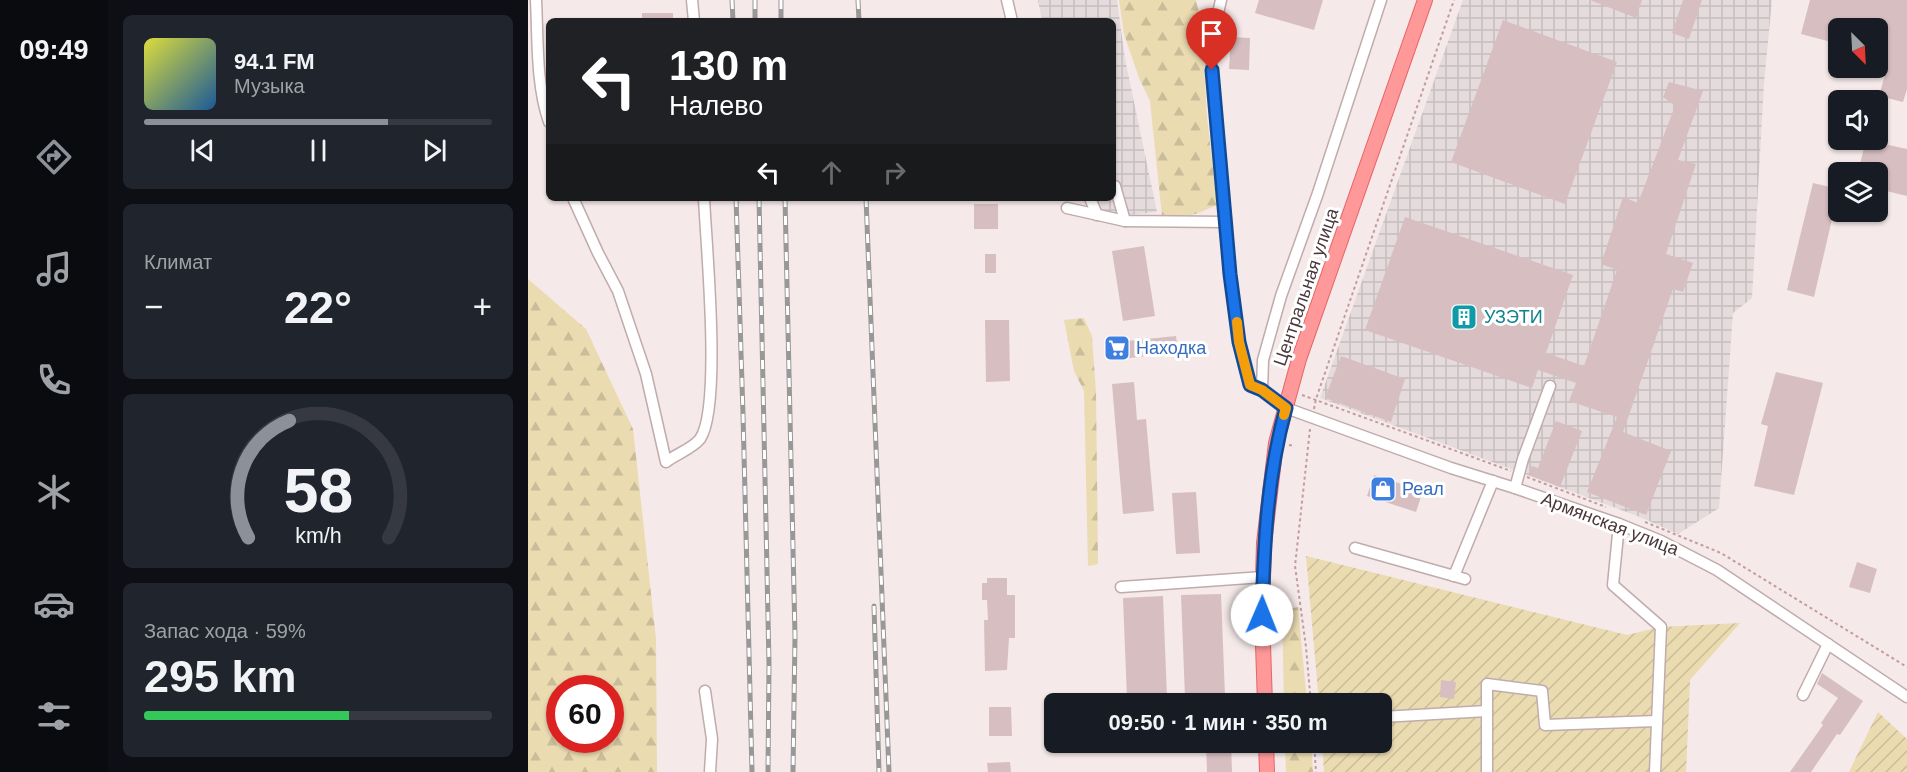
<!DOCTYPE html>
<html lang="ru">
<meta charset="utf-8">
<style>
body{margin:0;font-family:Arial,sans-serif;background:#20242c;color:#f1f3f6;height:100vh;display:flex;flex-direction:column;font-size:22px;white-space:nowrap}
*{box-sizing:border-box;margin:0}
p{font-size:20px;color:#9ea1a6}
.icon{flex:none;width:33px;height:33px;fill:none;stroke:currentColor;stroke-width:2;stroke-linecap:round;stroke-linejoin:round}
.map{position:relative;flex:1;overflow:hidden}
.side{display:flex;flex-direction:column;gap:15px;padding:15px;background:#0d0f14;width:420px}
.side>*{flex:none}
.hud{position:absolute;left:18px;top:18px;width:570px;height:183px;border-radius:9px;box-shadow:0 2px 4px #0004;background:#202124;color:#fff;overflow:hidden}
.needle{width:39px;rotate:156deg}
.tools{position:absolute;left:1300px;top:18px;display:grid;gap:12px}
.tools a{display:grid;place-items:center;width:60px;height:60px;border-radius:9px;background:#171b24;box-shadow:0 2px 4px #0004;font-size:30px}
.speed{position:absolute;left:18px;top:675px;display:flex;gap:12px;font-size:30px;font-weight:700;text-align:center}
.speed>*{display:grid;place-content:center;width:78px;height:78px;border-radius:50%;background:#171b24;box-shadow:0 2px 4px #0004;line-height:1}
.speed .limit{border:9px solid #d22;background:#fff;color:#111}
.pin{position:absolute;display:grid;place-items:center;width:51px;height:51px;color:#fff;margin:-62px -26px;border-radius:50% 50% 50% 0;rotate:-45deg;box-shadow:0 0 6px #0007}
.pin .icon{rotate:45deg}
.me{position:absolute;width:66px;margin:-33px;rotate:1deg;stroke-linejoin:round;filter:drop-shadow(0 0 4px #0008)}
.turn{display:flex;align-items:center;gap:21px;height:126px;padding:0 24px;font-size:27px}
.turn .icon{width:78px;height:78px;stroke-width:2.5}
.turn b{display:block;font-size:42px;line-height:51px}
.lanes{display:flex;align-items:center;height:57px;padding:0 24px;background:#0003;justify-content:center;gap:30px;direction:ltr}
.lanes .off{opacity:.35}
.big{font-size:45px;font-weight:700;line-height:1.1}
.side .tile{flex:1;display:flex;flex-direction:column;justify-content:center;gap:9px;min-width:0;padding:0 21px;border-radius:9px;background:#20242c}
.side .dial{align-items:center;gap:0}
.dial svg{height:156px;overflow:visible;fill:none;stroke:#363941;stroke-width:7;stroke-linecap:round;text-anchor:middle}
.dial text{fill:#f1f3f6;stroke:none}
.song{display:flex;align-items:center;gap:18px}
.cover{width:72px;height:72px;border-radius:9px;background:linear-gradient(135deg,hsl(60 70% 55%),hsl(210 70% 35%))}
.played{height:6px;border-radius:3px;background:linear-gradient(90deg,#8c9099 70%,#363941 70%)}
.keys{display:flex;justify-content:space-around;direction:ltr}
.heat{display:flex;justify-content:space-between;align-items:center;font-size:33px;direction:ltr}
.charge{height:9px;border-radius:4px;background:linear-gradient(90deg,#34c759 59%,#363941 0)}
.trip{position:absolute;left:516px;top:693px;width:348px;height:60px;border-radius:9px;background:#171b24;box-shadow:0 2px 4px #0004;font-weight:700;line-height:60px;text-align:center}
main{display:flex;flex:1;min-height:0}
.menu{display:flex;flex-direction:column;width:108px;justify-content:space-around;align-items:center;background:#090b0e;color:#9ea1a6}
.menu .icon{width:42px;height:42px}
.menu .selected{color:#8c9099}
.menu b{font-size:27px;color:#f1f3f6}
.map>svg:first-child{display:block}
.industrial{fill:url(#industrial-grid)}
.forest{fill:url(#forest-firs);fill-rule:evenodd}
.garden{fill:url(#garden-furrows)}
.building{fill:#d7bec1}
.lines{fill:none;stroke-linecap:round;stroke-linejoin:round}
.minor-casing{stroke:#c1abac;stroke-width:13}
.major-casing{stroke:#e86567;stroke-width:16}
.path{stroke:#c39c9f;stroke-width:2;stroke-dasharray:3 3;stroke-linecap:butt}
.minor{stroke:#fff;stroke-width:10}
.major{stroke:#ff9898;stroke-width:14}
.rail-casing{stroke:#989898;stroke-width:5}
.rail{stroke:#fff;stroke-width:3;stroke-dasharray:9;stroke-linecap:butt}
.route-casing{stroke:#114b97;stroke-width:15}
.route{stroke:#1a73e8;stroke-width:10}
.slow{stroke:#f59e0b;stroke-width:10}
.labels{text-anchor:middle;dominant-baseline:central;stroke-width:6;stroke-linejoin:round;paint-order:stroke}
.street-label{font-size:18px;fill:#493739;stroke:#fff}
.culture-label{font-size:18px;fill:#0d838f;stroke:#fff;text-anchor:start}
.shop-label{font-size:18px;fill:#366cbe;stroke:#fff;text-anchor:start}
</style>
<main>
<nav class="menu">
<b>09:49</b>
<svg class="icon selected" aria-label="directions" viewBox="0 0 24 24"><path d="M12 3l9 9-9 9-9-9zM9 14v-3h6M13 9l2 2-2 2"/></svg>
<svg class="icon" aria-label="music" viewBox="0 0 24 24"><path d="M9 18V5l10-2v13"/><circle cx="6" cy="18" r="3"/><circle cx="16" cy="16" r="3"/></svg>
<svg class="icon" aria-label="phone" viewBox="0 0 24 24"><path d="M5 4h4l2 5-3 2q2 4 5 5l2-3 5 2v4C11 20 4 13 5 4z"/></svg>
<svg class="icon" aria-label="climate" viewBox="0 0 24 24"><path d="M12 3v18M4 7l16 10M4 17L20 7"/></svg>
<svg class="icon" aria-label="car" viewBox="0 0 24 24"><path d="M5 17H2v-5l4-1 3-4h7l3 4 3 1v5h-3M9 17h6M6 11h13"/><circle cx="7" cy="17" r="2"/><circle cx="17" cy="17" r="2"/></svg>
<svg class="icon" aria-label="filters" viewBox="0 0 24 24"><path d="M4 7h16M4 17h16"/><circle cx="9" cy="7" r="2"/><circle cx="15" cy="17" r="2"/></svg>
</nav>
<section class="side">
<div class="tile">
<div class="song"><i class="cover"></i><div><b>94.1 FM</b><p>Музыка</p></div></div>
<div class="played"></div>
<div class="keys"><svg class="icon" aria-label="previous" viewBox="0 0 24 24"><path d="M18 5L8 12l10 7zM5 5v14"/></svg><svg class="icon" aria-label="pause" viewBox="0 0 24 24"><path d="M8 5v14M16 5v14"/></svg><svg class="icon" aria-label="next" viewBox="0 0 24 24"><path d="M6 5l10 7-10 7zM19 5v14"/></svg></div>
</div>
<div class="tile"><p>Климат</p>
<div class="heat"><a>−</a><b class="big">22°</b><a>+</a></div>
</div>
<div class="tile dial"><svg viewBox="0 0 100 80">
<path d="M14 69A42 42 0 1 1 86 69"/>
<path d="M14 69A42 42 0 0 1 35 9" stroke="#8c9099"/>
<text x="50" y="56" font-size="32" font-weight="700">58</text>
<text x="50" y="72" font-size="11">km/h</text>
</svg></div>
<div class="tile"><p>Запас хода · 59%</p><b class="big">295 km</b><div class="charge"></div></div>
</section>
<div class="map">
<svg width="1379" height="772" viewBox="0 0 1379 772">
<defs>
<pattern id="industrial-grid" width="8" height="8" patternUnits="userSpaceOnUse" patternTransform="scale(1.5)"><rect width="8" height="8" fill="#e5dbdc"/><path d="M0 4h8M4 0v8" fill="none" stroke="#c6bdbe"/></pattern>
<pattern id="forest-firs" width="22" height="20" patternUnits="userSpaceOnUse" patternTransform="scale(1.5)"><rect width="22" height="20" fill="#eadbb1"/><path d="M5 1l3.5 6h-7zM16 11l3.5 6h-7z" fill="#cabd99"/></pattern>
<pattern id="garden-furrows" width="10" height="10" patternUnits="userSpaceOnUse" patternTransform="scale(1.5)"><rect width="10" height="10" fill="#eadbb1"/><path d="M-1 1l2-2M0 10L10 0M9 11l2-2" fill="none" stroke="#cabd99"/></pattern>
</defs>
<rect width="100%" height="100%" fill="#f5e9e9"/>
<g class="industrial">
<polygon points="510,0 589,0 597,59 629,212 574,218 565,198 585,198 585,21 514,21"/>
<polygon points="935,0 1244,0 1236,83 1224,298 1205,313 1191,508 1150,534 1112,517 792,398"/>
</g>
<g class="forest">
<path d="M591 0H668L674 26 679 117 689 205C671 213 654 221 634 216L622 101 611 78 596 34Z"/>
<path d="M0 279 58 329 105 429 128 639 129 772H0ZM32 688H82V740H32Z"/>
<polygon points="556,318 564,336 568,393 570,564 560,566 556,391 546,371 536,320"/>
<polygon points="770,607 779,703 756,703 754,610"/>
<polygon points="757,743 783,743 785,772 758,772"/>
</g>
<g class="garden">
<polygon points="778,556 1099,635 1133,627 1212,623 1162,680 1158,772 796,772 794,743 854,742 854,704 791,703"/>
<polygon points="1350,712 1379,739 1379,772 1321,772"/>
</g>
<g class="building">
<polygon points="731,0 795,0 786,30 727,13"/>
<polygon points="1062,0 1114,0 1108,18"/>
<polygon points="1155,0 1174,0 1161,39 1144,33"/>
<polygon points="1282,0 1379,0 1379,89 1375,102 1351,96 1357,75 1350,73 1350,28 1311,28 1311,44 1273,34"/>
<rect x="114" y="13" width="31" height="8"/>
<polygon points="975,20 1089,62 1037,204 923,162"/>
<polygon points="703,37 722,38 721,70 701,69"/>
<polygon points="1141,82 1175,91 1150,160 1168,164 1138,254 1165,263 1155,292 1145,289 1095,432 1143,451 1118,515 1059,492 1089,417 1041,401 1048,383 1010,370 1004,388 837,330 877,217 1045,275 1018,353 1056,366 1089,270 1073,264 1095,197 1110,203 1147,106 1135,97"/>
<polygon points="1338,140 1379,149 1379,196 1350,189 1350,172 1330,172"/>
<polygon points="1285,183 1311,189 1286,297 1259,290"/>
<rect x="446" y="204" width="24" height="25"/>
<polygon points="616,246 627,316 595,321 584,251"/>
<rect x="457" y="254" width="11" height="19"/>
<polygon points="457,320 481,320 482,381 458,382"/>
<polygon points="648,336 650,353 581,360 579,343"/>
<polygon points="813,356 877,379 863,422 797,398"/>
<polygon points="1248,372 1295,383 1266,495 1226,486 1240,426 1233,424"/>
<polygon points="606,382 609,420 618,419 626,511 595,514 584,384"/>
<polygon points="1028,421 1054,431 1032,487 1000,475 1004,466 1010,468"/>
<polygon points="846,475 895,491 888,512 839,496"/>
<polygon points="668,492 672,553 648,554 644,493"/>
<polygon points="1329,562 1349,569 1342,593 1321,587"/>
<polygon points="459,578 479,578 479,595 487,595 487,638 481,638 479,670 457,671 456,620 460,620 459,600 454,600 454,583 459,583"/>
<polygon points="693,594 697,696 657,697 653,595"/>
<polygon points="635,596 639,698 599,699 595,598"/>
<polygon points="1294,673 1335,701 1312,735 1309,734 1283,772 1262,772 1295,725 1293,723 1310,698 1289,684"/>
<polygon points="913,680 928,682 926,699 912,697"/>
<polygon points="461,707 483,707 484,736 461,736"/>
<polygon points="678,742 703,742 704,772 679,772"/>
<polygon points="482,762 483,772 460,772 459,763"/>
</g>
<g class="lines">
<g class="minor-casing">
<g id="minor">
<path d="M8 0C10 40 8 84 21 122"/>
<polyline points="164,0 166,21"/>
<polyline points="479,0 484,21"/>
<polyline points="693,0 682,48 702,274 711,342 722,385 734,390 758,408 923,468 987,488 1091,524 1133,541 1189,570 1379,697"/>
<polyline points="587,186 597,221 698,222"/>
<path d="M45 198 70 253 90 291 118 374 138 462C148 454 164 449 172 439 194 407 178 244 176 198"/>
<polyline points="562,198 569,215"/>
<polyline points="539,208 597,221"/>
<polyline points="734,390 735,360 753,296 790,193 853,0"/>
<polyline points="987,488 995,459 1022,386"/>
<polyline points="1091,524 1085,585 1133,627 1127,772"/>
<polyline points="827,548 937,579"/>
<polyline points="926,576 965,481"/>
<polyline points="593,587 735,577"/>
<polyline points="177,691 184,739 182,772"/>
<polyline points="1275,695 1300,644"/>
<polyline points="854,717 959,711"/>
<polyline points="959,772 959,684 1014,691 1017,725 1129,721"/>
</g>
</g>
<g class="major-casing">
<g id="major">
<polyline points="737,704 734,615 736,543 748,443 771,359 897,0"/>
<polyline points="738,742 739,772"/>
</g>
</g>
<g class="path">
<polyline points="774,395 983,471"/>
<polyline points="786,409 788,399 926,0"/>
<polyline points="782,429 767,566 778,647 783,704"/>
<polyline points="761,445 767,446"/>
<polyline points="999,477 1078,507"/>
<polyline points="1117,522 1193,553 1379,667"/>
<polyline points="786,742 788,772"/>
</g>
<use href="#minor" class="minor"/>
<use href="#major" class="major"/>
<g class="rail-casing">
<g id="rail">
<polyline points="204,0 205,21"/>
<polyline points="227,0 227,21"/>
<polyline points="253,0 253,21"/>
<polyline points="330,0 331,21"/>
<polyline points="208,198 215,414 224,772"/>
<polyline points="231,198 241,664 240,772"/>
<polyline points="257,198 267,636 265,772"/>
<polyline points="338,198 361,772"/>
<polyline points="346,606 351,772"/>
</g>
</g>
<use href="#rail" class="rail"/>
</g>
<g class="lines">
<g class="route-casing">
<path id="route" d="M684 70 702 274 711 342 722 385 734 390 758 408C739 476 736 545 734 615"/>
</g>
<use href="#route" class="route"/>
<polyline class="slow" points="709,322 711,342 722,385 734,390 758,408 756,415"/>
</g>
<defs>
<g id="building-square" transform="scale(1.35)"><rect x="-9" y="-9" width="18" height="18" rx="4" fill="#0f9aa8" stroke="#fff"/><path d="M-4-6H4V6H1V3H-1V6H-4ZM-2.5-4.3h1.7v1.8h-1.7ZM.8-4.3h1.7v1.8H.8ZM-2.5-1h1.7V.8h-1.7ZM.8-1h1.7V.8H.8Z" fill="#fff"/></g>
<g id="supermarket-square" transform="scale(1.35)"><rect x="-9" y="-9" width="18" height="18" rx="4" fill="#3f7fe0" stroke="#fff"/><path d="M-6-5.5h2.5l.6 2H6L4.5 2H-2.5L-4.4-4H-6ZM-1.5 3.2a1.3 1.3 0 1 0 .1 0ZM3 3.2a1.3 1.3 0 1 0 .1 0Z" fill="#fff"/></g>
<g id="shop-square" transform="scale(1.35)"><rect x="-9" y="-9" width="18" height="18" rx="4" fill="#3f7fe0" stroke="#fff"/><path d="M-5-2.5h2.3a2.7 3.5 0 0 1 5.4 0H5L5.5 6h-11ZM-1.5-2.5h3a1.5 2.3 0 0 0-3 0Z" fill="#fff"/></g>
</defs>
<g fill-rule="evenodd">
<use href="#building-square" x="936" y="317"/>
<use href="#supermarket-square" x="589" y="348"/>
<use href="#shop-square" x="855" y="489"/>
</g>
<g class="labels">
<g class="street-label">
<text transform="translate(778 287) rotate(-71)">Центральная улица</text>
<text transform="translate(1082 524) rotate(21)">Армянская улица</text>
</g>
<g class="culture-label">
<text x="956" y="317">УЗЭТИ</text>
</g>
<g class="shop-label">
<text x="608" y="348">Находка</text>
<text x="874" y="489">Реал</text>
</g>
</g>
</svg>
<div class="tools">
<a><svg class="needle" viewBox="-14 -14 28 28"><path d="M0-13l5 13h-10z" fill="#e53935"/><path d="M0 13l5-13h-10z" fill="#9ea1a6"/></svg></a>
<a><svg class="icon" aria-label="sound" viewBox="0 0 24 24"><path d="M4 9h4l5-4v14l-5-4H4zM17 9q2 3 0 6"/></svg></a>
<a><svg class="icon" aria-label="layers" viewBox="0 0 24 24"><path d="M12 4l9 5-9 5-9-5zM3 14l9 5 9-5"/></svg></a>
</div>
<div class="speed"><div class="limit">60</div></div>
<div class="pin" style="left:684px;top:70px;background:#d93025"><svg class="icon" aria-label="arrive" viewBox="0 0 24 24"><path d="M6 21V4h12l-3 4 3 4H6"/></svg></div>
<svg class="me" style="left:734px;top:615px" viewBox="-20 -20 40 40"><circle r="19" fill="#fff"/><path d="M0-13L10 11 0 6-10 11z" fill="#1a73e8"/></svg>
<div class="trip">09:50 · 1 мин · 350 m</div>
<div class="hud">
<div class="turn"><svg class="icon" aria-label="left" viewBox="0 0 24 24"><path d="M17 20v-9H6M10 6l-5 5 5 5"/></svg><div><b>130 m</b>Налево</div></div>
<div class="lanes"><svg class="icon" aria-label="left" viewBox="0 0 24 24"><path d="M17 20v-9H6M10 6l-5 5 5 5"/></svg><svg class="icon off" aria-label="ahead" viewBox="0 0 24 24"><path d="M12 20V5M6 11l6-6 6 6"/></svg><svg class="icon off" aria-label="right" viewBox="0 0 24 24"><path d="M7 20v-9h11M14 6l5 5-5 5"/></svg></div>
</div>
</div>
</main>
